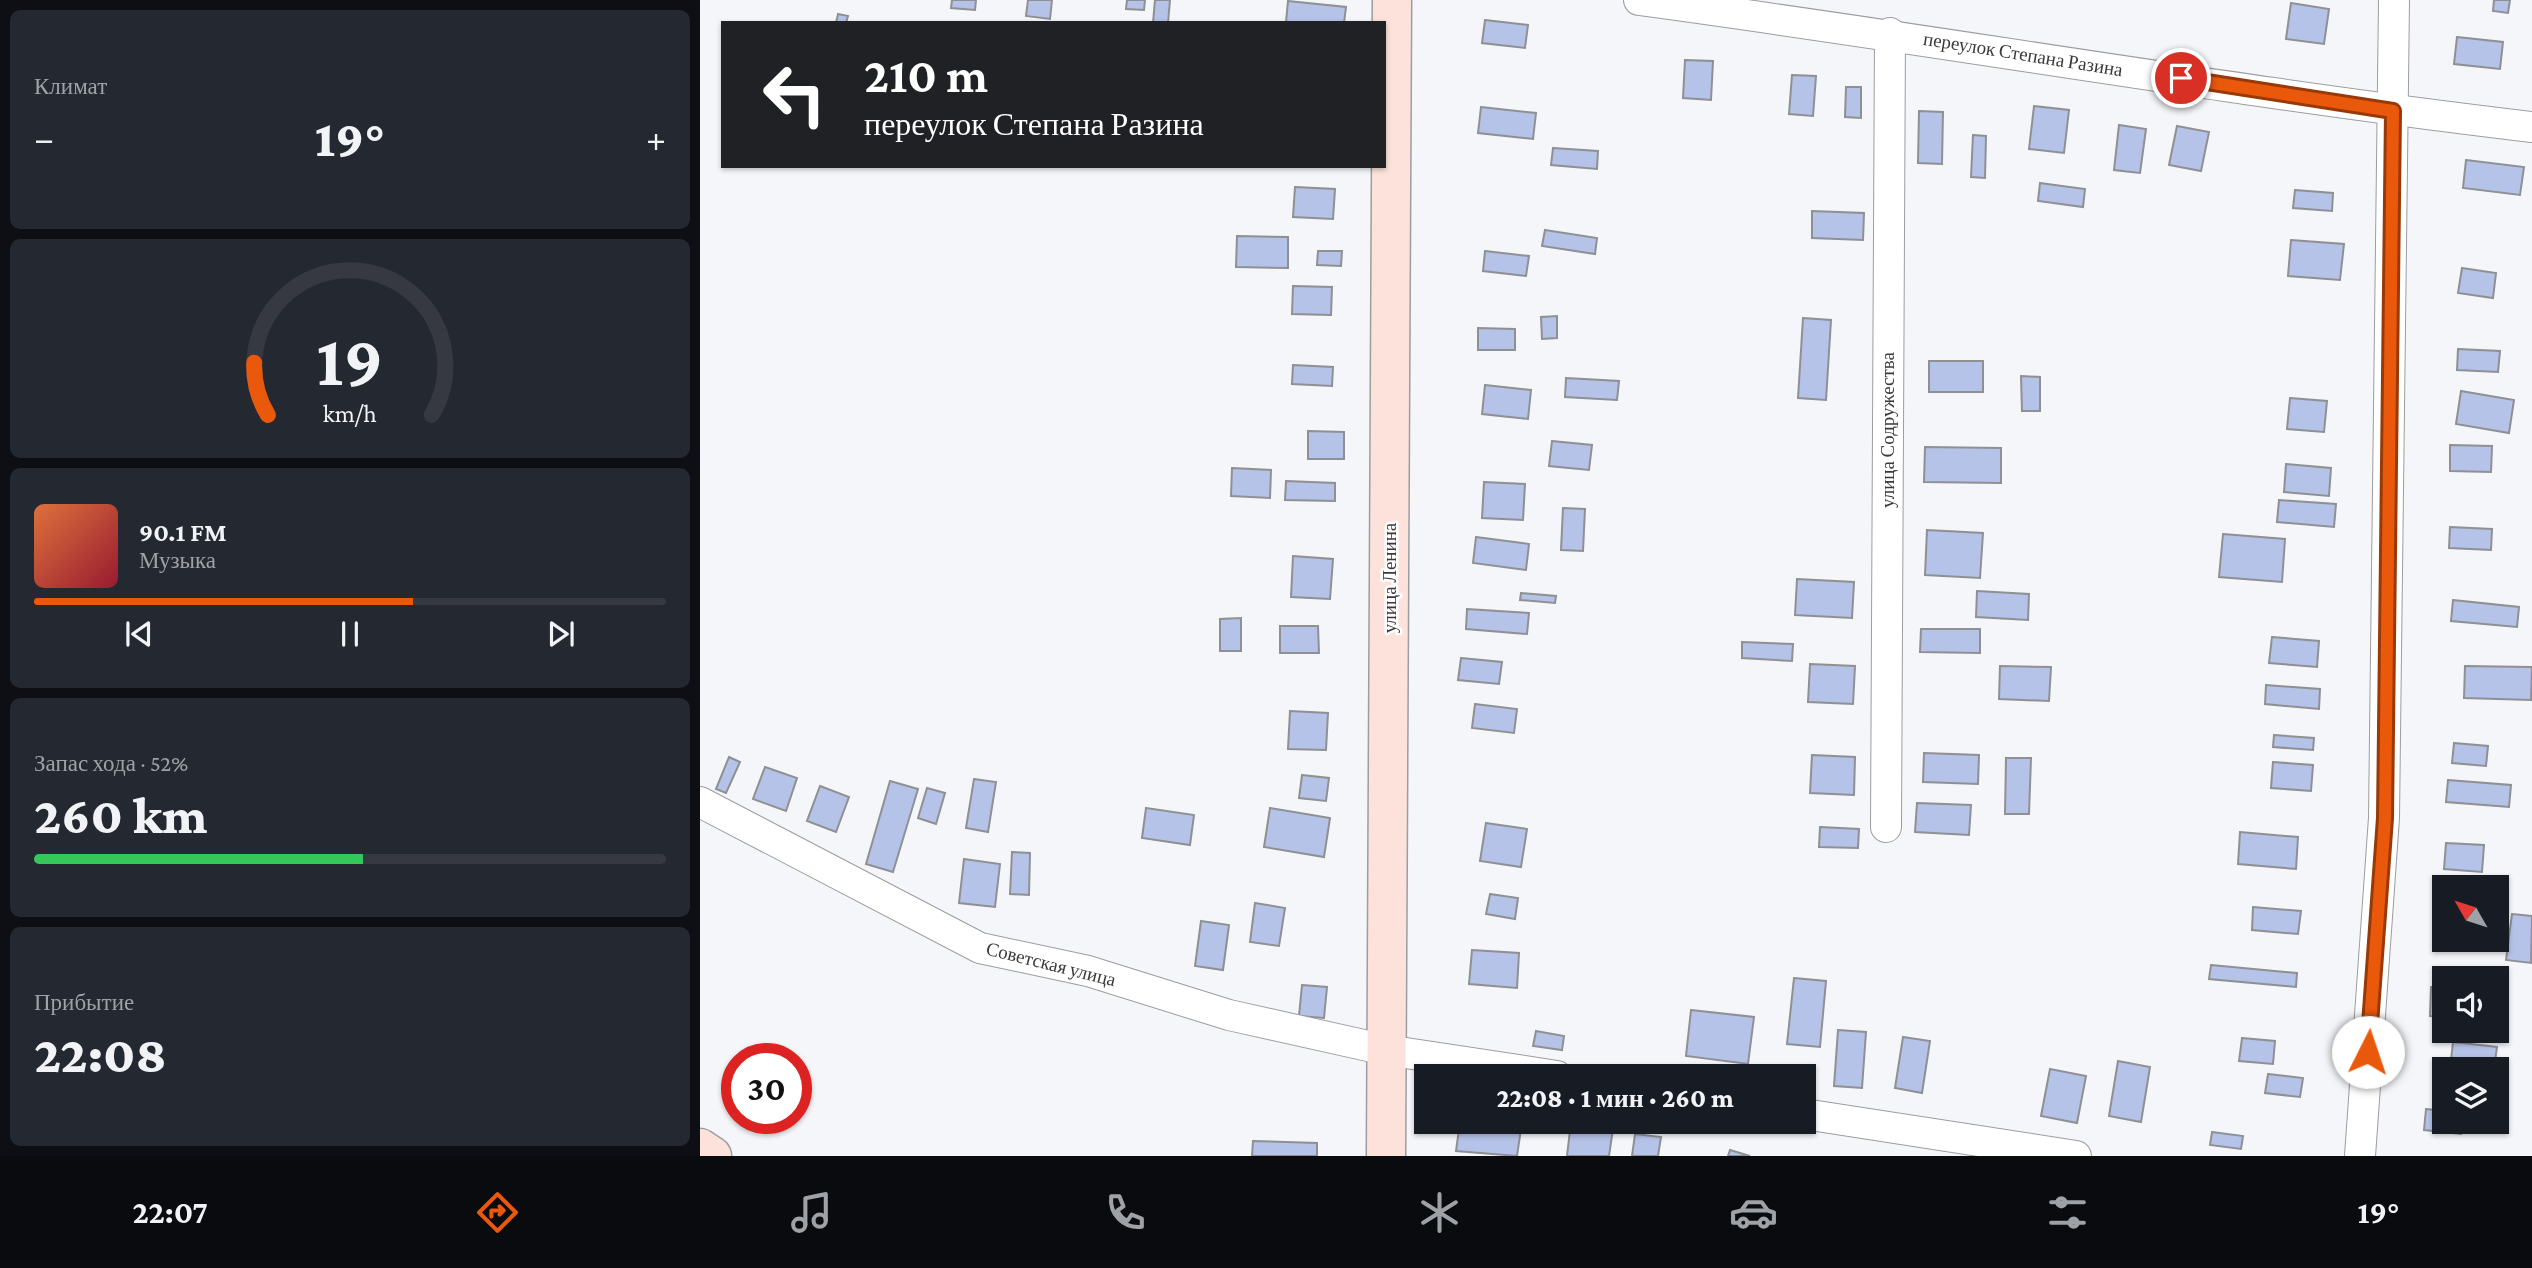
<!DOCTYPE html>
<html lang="ru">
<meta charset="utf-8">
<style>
body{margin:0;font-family:"Crimson Pro",serif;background:#242831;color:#f1f3f6;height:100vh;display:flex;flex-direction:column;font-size:26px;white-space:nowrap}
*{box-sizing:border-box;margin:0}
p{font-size:23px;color:#9ea1a6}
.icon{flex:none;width:38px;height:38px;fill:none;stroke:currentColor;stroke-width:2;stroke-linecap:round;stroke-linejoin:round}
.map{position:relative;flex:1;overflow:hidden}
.sheet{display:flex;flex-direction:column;gap:10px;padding:10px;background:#0d0f14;width:700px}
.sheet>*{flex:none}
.hud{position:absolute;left:21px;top:21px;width:665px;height:147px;border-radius:0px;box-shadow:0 2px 5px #0004;background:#202124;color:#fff;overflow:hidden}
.needle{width:46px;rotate:309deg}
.controls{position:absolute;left:1732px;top:875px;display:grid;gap:14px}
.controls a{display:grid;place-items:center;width:77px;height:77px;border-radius:0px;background:#171b24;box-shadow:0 2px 5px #0004;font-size:35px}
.speed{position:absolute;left:21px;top:1043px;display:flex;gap:14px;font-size:35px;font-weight:700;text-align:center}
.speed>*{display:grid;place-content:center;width:91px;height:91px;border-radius:50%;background:#171b24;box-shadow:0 2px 5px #0004;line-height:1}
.speed .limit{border:10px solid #d22;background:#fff;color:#111}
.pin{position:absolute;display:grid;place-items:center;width:60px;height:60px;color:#fff;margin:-30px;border:4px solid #fff;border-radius:50%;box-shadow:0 2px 7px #0007}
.me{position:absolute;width:77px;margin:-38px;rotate:4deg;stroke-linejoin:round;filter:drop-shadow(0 0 5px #0008)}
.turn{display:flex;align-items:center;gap:24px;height:147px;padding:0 28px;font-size:32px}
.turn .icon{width:91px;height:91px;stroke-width:2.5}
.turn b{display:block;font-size:49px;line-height:60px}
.big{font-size:52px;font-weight:800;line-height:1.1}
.sheet .card{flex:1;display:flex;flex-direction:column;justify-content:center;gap:10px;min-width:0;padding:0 24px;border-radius:10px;background:#242831}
.sheet .dial{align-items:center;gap:0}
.dial svg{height:182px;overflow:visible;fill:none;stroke:#363941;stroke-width:7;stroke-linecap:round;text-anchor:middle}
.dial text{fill:#f1f3f6;stroke:none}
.song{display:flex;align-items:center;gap:21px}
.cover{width:84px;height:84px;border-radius:10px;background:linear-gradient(135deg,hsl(20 70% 55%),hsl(350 70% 35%))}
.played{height:7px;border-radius:4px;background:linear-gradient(90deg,#ea580c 60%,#363941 60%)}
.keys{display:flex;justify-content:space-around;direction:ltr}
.heat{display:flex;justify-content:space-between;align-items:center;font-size:38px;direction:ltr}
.charge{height:10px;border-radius:5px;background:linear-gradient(90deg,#34c759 52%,#363941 0)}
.trip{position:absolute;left:714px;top:1064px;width:402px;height:70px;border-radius:0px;background:#171b24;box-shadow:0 2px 5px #0004;font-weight:800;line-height:70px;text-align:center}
.tab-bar{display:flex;height:112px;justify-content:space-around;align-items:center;background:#090b0e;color:#9ea1a6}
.tab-bar .icon{width:49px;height:49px}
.tab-bar .on{color:#ea580c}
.tab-bar b{font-size:32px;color:#f1f3f6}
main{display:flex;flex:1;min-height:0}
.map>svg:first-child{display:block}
.building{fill:#b6c3e9;stroke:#8f9093;stroke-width:2}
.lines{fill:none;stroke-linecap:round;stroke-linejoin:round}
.street-casing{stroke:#9c9da0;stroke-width:32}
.secondary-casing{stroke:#9c9da0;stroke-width:41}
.street{stroke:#fff;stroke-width:30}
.secondary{stroke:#fce2db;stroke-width:38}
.route-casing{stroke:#983908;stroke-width:18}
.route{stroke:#ea580c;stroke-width:12}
.labels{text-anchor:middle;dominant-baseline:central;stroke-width:5;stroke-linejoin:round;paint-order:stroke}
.street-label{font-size:19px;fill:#3a3a3b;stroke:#fff}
</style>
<main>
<section class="sheet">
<div class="card"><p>Климат</p>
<div class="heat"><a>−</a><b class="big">19°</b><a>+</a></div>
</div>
<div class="card dial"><svg viewBox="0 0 100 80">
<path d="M14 69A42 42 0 1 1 86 69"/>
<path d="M14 69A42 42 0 0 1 8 46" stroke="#ea580c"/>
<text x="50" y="56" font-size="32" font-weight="700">19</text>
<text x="50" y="72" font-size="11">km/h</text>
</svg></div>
<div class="card">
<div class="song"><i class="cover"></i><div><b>90.1 FM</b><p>Музыка</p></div></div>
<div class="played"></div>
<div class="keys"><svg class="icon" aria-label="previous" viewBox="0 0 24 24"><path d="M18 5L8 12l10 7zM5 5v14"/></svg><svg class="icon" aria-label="pause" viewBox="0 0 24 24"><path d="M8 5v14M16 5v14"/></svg><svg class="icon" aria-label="next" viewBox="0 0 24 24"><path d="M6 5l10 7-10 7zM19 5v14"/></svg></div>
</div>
<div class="card"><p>Запас хода · 52%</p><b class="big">260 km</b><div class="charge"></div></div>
<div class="card"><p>Прибытие</p><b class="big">22:08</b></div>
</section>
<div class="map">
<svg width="1832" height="1156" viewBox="0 0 1832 1156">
<rect width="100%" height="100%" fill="#f4f6f9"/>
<g class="building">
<polygon points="252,0 276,0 275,10 251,8"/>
<polygon points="328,0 352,0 350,19 326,16"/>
<polygon points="427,0 445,0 444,10 426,9"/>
<polygon points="455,0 470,0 468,23 453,23"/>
<polygon points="1794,0 1810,0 1808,13 1793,11"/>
<polygon points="588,1 646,7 644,23 586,22"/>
<polygon points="1591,3 1629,9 1624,44 1586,39"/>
<polygon points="138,14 148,16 146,23 136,23"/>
<polygon points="785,20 828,25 825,48 782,43"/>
<polygon points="1757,37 1803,42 1800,69 1754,64"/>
<polygon points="985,60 1013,61 1011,100 983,98"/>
<polygon points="1092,75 1116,76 1113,116 1089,114"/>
<polygon points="1146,87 1161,87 1161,118 1145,117"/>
<polygon points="1334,106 1369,110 1364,153 1329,149"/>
<polygon points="781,107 836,113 833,139 778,133"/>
<polygon points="1219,111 1243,112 1242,164 1218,163"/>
<polygon points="1419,125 1446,129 1440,173 1414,170"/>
<polygon points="1477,126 1509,132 1501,171 1469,165"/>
<polygon points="1273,135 1286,136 1285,178 1271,177"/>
<polygon points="853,148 898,151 897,169 851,165"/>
<polygon points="1766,160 1824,167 1820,195 1763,188"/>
<polygon points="1340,183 1385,189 1383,207 1338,201"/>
<polygon points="595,187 635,189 633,219 593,217"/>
<polygon points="1595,190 1633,193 1632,211 1593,208"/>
<polygon points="1112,211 1164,213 1163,240 1112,238"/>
<polygon points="845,230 897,238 895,254 842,246"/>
<polygon points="537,236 588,237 588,268 536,267"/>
<polygon points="1591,240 1644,244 1640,280 1588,276"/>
<polygon points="618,251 642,251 641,266 617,265"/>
<polygon points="785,251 829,256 826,276 783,271"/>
<polygon points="1762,268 1796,273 1793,298 1758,293"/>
<polygon points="593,286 632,287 631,315 592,314"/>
<polygon points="857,316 857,338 842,339 841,317"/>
<polygon points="1103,318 1131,320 1126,400 1098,398"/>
<polygon points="778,328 815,329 815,350 778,350"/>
<polygon points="1758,349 1800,351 1798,372 1757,370"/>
<rect x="1229" y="361" width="54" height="31"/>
<polygon points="593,365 633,367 632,386 592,384"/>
<polygon points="1321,376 1340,377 1340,411 1322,411"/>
<polygon points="866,378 919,381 917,400 865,397"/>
<polygon points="785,385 831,390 828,419 782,414"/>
<polygon points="1761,391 1814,400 1809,433 1756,424"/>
<polygon points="1590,398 1627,401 1624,432 1587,429"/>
<polygon points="608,431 644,432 644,459 608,459"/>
<polygon points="852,441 892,445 889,470 849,466"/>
<polygon points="1750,445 1792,446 1791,472 1750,471"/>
<polygon points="1225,447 1301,448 1301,483 1224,482"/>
<polygon points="1586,464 1631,468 1629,496 1584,492"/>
<polygon points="532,468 571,470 570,498 531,496"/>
<polygon points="586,481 635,483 635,501 585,500"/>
<polygon points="784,482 825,484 823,520 782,518"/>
<polygon points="1579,500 1636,504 1634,527 1577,522"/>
<polygon points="863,508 885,509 883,551 861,550"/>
<polygon points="1750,527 1792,529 1791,550 1749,548"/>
<polygon points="1227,530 1283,533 1280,578 1225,575"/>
<polygon points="1523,534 1585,539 1582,582 1519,577"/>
<polygon points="776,537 829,544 826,570 773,563"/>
<polygon points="593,556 633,559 630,599 591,597"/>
<polygon points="1097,579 1154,582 1152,618 1095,615"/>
<polygon points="1277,591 1329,594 1328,620 1276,617"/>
<polygon points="821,593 856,596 855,603 820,600"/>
<polygon points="1753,600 1819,607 1817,627 1751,621"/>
<polygon points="767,609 829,613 827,634 766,629"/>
<polygon points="541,618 541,651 520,651 520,619"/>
<polygon points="580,626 618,626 619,653 580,653"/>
<polygon points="1221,629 1280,629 1280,653 1220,652"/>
<polygon points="1572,637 1619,641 1617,667 1569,663"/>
<polygon points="1042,642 1093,644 1092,661 1042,658"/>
<polygon points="761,658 802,662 799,684 758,680"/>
<polygon points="1110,664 1155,666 1153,704 1108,702"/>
<polygon points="1300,666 1351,667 1349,701 1299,699"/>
<polygon points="1765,666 1832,667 1831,700 1764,698"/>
<polygon points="1566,685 1620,689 1619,709 1565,704"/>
<polygon points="775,704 817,709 814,733 772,728"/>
<polygon points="590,711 628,713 626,750 588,749"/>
<polygon points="1574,735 1614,738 1613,750 1573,747"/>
<polygon points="1754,743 1788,746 1786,766 1752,763"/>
<polygon points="1224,753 1279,755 1278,784 1223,782"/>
<polygon points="1112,755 1155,757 1154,795 1110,793"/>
<polygon points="29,757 40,762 26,793 16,789"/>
<polygon points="1306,758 1331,758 1329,814 1305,814"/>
<polygon points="1573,762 1613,765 1611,791 1571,788"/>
<polygon points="65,767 97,778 86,811 53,799"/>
<polygon points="602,775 629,778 626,801 599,798"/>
<polygon points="274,779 296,782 288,832 266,828"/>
<polygon points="1748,780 1811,785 1809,807 1746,802"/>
<polygon points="190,781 218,789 193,872 166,864"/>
<polygon points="120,786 149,797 136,832 107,821"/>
<polygon points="227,788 245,793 236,824 218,818"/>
<polygon points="1217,803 1271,805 1269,835 1215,832"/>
<polygon points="446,808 494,815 490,845 442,838"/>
<polygon points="570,808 630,818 624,857 564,847"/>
<polygon points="786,823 827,829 821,867 780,861"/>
<polygon points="1120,827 1159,829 1158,848 1119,847"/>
<polygon points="1540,832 1598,837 1596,869 1538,864"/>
<polygon points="1746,843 1784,845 1782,872 1744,869"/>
<polygon points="312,852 330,853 329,895 310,894"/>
<polygon points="264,859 300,864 295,907 259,903"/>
<polygon points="790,894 818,898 815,919 786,914"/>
<polygon points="555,903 585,908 579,946 550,942"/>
<polygon points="1553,907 1601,911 1598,934 1552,930"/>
<polygon points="1812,914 1832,916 1831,963 1806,960"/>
<polygon points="501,921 529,925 523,970 495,966"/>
<polygon points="772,950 819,953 817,988 769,984"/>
<polygon points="1511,965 1597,973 1596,987 1509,979"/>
<polygon points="1094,978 1126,981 1120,1047 1087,1044"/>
<polygon points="602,985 627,987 624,1018 599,1016"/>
<polygon points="1731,987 1745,987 1745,1017 1730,1016"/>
<polygon points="991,1010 1054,1017 1048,1064 986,1056"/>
<polygon points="1138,1030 1166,1032 1162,1088 1134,1086"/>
<polygon points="836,1031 864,1036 862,1050 833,1046"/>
<polygon points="1203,1037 1230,1041 1222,1093 1195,1088"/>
<polygon points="1542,1038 1575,1041 1573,1064 1539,1061"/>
<polygon points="1753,1042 1797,1047 1794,1069 1750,1069"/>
<polygon points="1418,1061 1450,1067 1441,1122 1409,1116"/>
<polygon points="1350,1069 1386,1076 1377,1123 1341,1116"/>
<polygon points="1568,1074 1603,1078 1600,1097 1565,1093"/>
<polygon points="1726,1109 1745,1111 1745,1122 1762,1122 1761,1134 1724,1130"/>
<polygon points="760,1122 822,1122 817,1156 756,1151"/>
<polygon points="871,1122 914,1122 909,1156 867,1156"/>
<polygon points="1512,1132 1543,1136 1541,1149 1510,1145"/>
<polygon points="935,1134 961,1137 958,1156 932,1156"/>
<polygon points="553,1141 617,1143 617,1156 552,1156"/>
<polygon points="1030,1150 1050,1156 1028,1156"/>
</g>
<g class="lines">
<g class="street-casing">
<g id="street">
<path d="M939 0C1237 40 1534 92 1832 127"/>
<polyline points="0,802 280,948 388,971 529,1015 686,1050 857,1076"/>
<polyline points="1186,827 1190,33"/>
<polyline points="1104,1114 1376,1156"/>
<polyline points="1660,1156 1684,818 1694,0"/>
</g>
</g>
<g class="secondary-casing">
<g id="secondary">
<polyline points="0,1148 12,1156"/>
<polyline points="686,1156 692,0"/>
</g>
</g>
<use href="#street" class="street"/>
<use href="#secondary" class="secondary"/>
</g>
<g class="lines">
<g class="route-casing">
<polyline id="route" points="1481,78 1693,111 1685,818 1668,1052"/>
</g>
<use href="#route" class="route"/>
</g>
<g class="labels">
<g class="street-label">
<text transform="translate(1323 54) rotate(9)">переулок Степана Разина</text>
<text transform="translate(1187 430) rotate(-90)">улица Содружества</text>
<text transform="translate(689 578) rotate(-90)">улица Ленина</text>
<text transform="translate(351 964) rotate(14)">Советская улица</text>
</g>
</g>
</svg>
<div class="controls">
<a><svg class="needle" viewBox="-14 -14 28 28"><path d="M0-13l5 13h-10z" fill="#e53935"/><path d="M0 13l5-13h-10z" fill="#9ea1a6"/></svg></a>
<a><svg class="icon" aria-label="sound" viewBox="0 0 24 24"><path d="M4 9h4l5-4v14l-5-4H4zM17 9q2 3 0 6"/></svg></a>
<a><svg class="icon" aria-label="layers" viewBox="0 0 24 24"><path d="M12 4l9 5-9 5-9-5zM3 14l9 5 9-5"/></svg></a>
</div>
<div class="speed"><div class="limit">30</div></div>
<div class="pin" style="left:1481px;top:78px;background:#d93025"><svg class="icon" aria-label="arrive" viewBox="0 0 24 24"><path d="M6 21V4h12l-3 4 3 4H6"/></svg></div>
<svg class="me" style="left:1668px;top:1052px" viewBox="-20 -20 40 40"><circle r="19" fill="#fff"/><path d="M0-13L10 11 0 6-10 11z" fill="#ea580c"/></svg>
<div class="trip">22:08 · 1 мин · 260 m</div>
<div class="hud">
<div class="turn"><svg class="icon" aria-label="left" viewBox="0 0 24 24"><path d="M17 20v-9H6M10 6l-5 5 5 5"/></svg><div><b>210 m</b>переулок Степана Разина</div></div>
</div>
</div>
</main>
<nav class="tab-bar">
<b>22:07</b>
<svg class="icon on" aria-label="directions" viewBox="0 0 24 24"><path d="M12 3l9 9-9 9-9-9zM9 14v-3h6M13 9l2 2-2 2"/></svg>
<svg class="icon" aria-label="music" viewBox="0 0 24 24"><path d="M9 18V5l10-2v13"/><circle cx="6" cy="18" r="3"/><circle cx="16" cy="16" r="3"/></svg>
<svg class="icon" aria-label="phone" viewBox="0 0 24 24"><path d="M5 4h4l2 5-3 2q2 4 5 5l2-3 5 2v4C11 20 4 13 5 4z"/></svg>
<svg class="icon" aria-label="climate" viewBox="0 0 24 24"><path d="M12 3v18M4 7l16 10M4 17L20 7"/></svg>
<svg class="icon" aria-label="car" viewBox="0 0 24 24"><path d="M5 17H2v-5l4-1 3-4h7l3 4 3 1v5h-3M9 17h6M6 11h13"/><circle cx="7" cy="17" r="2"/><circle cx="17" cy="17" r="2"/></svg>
<svg class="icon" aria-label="filters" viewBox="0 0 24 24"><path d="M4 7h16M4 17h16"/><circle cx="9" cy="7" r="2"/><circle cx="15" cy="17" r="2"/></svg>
<b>19°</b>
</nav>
